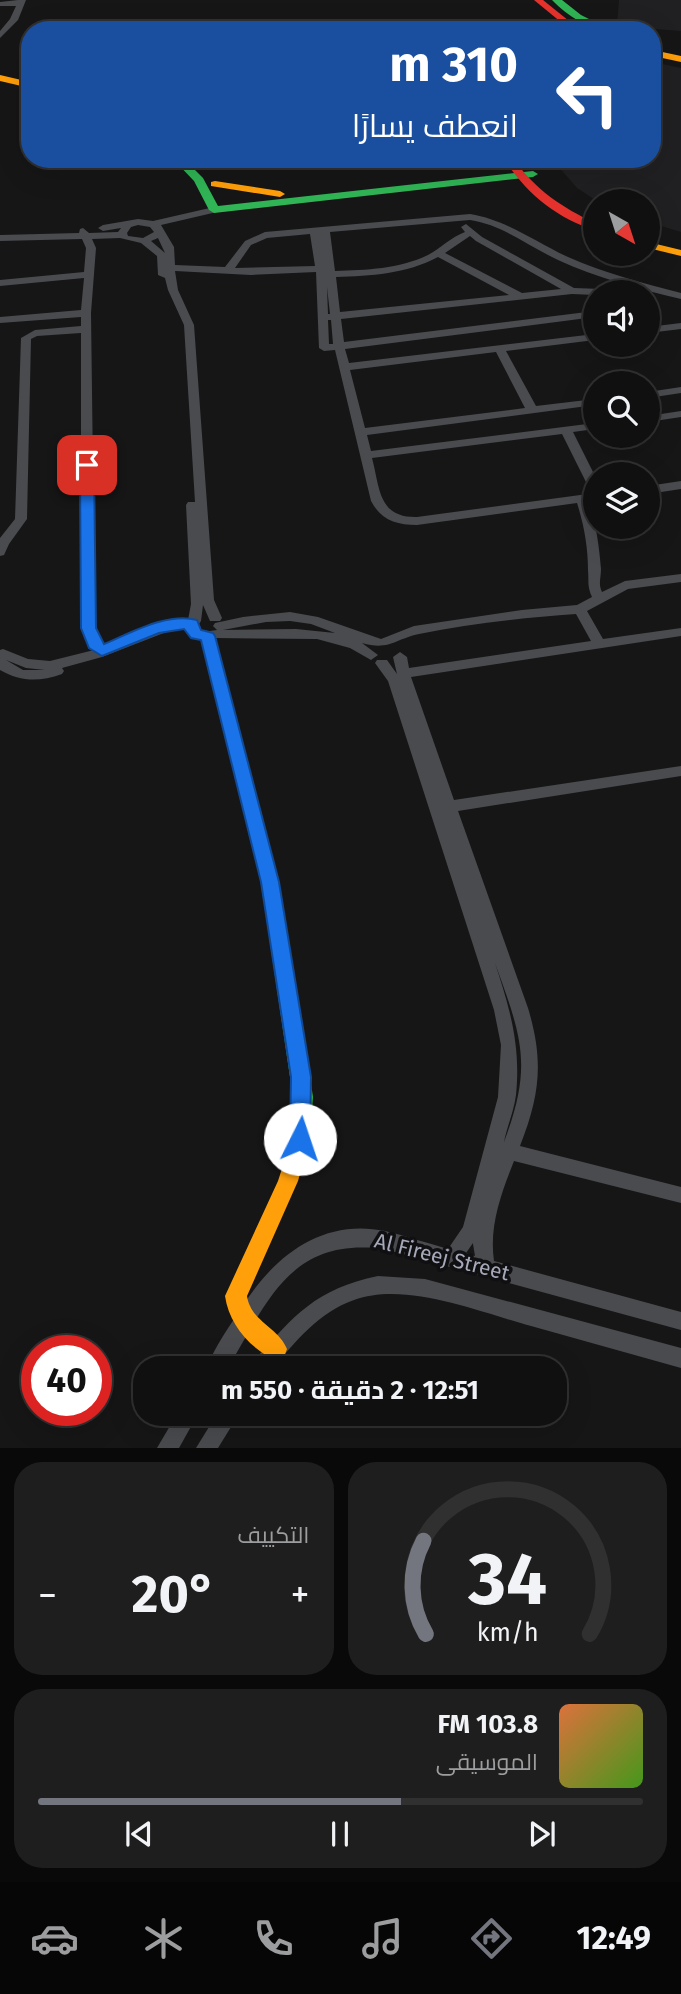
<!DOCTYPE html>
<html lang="ar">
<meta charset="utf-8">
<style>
body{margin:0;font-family:"Fira Sans",Cairo,sans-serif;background:#1e1e1e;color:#f1f3f6;direction:rtl;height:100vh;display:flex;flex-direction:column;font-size:26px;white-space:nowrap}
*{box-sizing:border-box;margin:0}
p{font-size:23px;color:#9c9d9f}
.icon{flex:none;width:38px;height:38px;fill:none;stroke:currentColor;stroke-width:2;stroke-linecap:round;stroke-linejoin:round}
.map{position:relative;height:1448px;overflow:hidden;direction:ltr}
.side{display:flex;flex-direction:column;gap:14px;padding:14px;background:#090909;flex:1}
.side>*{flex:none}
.banner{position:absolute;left:21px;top:21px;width:640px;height:147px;border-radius:28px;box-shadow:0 7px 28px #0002,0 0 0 2px #303030;direction:rtl;background:#1a4fa0;color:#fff;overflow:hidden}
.needle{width:46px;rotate:141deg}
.fabs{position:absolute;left:583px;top:189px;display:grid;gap:14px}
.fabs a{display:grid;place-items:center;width:77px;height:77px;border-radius:50%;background:#101010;box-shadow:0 7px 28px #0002,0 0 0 2px #303030;font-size:35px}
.speed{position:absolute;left:21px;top:1335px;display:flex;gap:14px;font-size:35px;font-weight:700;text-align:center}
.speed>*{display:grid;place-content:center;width:91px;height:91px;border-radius:50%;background:#101010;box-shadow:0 7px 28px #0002,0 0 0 2px #303030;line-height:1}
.speed .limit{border:10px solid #d22;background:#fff;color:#111}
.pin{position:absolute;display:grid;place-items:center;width:60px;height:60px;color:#fff;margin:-30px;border-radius:14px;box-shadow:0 4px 10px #0006}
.me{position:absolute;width:77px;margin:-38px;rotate:4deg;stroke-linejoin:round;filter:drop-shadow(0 0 5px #0008)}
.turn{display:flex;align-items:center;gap:24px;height:147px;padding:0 28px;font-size:32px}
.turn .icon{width:91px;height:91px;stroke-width:2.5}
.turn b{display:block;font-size:49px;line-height:60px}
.big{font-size:52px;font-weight:700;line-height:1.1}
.side .tile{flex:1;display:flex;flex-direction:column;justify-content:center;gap:10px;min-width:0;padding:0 24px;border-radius:28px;background:#1e1e1e}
.side .dial{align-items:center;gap:0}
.dial svg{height:182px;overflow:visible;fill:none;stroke:#303030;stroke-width:7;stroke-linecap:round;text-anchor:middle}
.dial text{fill:#f1f3f6;stroke:none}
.song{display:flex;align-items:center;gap:21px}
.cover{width:84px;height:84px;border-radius:10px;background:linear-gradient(135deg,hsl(20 70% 55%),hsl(100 70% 35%))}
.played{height:7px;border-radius:4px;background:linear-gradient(90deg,#74767f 60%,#303030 60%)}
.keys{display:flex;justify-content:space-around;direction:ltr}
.heat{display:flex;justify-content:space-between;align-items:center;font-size:38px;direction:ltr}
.side .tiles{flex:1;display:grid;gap:14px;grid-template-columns:1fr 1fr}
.tile:last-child{grid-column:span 2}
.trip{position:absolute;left:133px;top:1356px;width:434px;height:70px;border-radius:28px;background:#101010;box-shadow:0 7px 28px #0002,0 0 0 2px #303030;font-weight:700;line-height:70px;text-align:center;direction:rtl}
.tab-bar{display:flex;height:112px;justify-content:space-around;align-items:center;background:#060606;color:#9c9d9f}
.tab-bar .icon{width:49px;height:49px}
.tab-bar .on{color:#74767f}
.tab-bar b{font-size:32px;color:#f1f3f6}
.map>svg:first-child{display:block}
.built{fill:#202022}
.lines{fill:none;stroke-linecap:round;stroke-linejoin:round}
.street{fill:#4a4b4f;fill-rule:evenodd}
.fast{fill:#30b455;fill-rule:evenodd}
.slow{fill:#ff9f0a;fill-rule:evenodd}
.jam{fill:#e5322d;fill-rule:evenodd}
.route{fill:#1a73e8;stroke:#114b97;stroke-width:2}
.labels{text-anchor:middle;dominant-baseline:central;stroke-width:7;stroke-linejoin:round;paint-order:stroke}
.near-street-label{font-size:21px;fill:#a6a9b8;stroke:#101012}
</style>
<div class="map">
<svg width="681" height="1448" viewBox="0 0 681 1448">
<rect width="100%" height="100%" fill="#161616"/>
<g class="built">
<polygon points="619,0 681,0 681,31 617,26"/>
<polygon points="653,62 681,68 681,232 648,222 648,201 597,201 577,188 552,159 653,159"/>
</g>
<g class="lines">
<g class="street">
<polygon points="18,0 26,0 18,20 0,38 0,31 10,19 16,6 0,6 0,2"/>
<path d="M214 207 217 208V212L161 225 174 247 175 265 225 267 245 241 265 232 470 214C507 220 535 242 568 257 604 273 643 283 681 293V299C639 289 597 278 558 260 528 246 503 225 470 220L330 232 335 271C366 270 399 269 428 255 441 248 451 237 465 232L461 227 466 224 482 237 574 288 601 289 606 292H595V295L572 294 341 319 344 342 595 311V317L345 349 349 363 595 334V340L506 351 536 406 595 399V405L367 435 371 451 595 423V429L573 432 595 476V492L589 488 562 434 372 458C380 488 378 518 417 517L595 493V501L589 502C596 524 599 545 601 569 601 578 598 584 602 592L625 581 681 574V582L628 589 587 611 603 639 681 628V636L411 677 454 800 681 766V776L458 811 528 1008C544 1061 540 1095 520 1146L681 1187V1203L514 1161C501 1194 489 1226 494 1261L681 1312V1330L384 1249C291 1237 268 1300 228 1368H207C214 1347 230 1326 242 1307 274 1256 322 1218 385 1231 406 1236 427 1243 448 1249L463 1227 498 1097 501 1045 494 1010 388 681 375 663 377 660H387L397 674 393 657 400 652 407 657 409 668 591 641 576 614C524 618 470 623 419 634 395 639 389 651 362 643L378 655 371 660 350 648 317 639 215 638 208 634 210 631 217 630 213 626 215 623 243 617 290 612 318 617 381 639 414 626 522 610 577 605 592 597C587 586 589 582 588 570 588 547 584 525 577 503L417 525C396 525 381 520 371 501L335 350 324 351 319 348 316 272 251 275 175 271 178 290 194 325 214 600 222 618 220 621H210L203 605 201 621 197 627 169 631 102 657 62 668 64 671 62 674C39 682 21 682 0 670V658L3 659 0 658V650L3 649 28 659 50 661 94 650 85 640 81 628V333L37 336 31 339 27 519 9 544 4 555 0 556V538L15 519 21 338 35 330 81 326V317L0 323V317L81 310 84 278 0 286V280L84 272 86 248 82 239 0 241V235L79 233 80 229 83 228 89 233 118 232 121 228 103 231 98 228 103 225 138 219 153 221ZM138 225 150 227 154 232 143 238 128 236 127 233 131 227ZM310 234 315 266 235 268 251 245 267 238ZM470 236 476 241 561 289 522 293 445 253ZM120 238 141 243 157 256 158 275 165 278 168 290 184 325 195 502H188L186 505 191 604 188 620 164 624 105 645 98 638 95 628 91 313 96 248 92 239ZM158 238 165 253 151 241ZM438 257 509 295 340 312 336 277C371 276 406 274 438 257ZM327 287 330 314H328ZM328 320H331L333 344H329ZM496 352 525 408 365 428 350 370ZM290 621 311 624 335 633 296 629 223 630 266 622ZM6 660 26 668 45 670H23ZM495 963C522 1038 533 1065 504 1142 507 1127 514 1111 516 1095 521 1046 510 1009 495 963ZM473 1243V1244L475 1256 466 1253Z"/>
<polygon points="681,323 681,329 648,333 648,327"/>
<polygon points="681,387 681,393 648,398 648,392"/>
<polygon points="681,411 681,417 648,422 648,416"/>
<polygon points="681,481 681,489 648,494 648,486"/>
<path d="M378 1276 425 1279 681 1348V1368C631 1354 581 1340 531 1326 479 1312 406 1281 354 1300 319 1312 296 1341 273 1368H251L254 1361C294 1315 316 1289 378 1276Z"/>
<polygon points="177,1414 198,1414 179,1448 157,1448"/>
<polygon points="217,1414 239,1414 218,1448 196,1448"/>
</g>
<g class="fast">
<path d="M552 0H562L581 15 611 30C588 30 568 16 552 0Z"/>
<polygon points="173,159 184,159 203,178 218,206 533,171 538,174 533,177 214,213 209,210 194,181"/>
<polygon points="208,631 215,636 279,882 313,1097 310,1139 303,1159 296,1162 289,1159 286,1153 290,1139 293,1097 261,882 201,636"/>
</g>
<g class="slow">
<polygon points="653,50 681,56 681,62 653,56"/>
<polygon points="0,75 30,82 30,88 0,81"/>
<polygon points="215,181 280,191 285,194 280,197 211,186 211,182"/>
<polygon points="648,242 681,250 681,256 648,248"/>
<path d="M296 1144 303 1147 306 1153 298 1181 247 1296C251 1322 278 1327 287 1349L284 1357 276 1360C250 1349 229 1324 225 1296L278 1181 289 1147Z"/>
</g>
<g class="jam">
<polygon points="534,0 543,0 569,21 562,23"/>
<path d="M504 159H514C534 189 563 208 595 223V230C557 219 525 192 504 159Z"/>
</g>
</g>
<path class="route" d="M87 461 94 465 96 628 104 644C131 633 167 612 197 620L201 630 213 633 215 636 279 882 311 1077 310 1139 307 1145 300 1148 293 1145 290 1139 291 1077 261 882 201 640 191 638 184 629 159 633 102 656 89 648 81 628 80 465Z"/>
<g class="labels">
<g class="near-street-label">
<text transform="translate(442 1257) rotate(14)">Al Fireej Street</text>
</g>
</g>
</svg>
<div class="fabs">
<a><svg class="needle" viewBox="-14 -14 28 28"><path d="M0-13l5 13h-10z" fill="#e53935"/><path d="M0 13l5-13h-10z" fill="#9c9d9f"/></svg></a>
<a><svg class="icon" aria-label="sound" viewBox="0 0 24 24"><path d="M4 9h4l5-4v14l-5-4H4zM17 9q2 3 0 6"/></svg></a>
<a><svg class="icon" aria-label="search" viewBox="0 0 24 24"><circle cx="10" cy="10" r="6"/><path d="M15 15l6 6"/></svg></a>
<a><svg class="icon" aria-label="layers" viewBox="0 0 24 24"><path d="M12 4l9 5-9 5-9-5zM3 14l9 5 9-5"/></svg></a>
</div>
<div class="speed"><div class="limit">40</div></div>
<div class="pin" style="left:87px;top:465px;background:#d93025"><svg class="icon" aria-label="arrive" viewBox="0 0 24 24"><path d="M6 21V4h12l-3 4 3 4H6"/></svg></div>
<svg class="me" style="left:300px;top:1139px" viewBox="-20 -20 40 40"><circle r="19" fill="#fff"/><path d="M0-13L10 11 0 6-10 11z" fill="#1a73e8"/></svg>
<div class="trip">12:51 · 2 دقيقة · 550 m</div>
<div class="banner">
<div class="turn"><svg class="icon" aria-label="left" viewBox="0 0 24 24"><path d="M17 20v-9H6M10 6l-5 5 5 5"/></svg><div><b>310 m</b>انعطف يسارًا</div></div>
</div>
</div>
<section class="side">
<div class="tiles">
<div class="tile dial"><svg viewBox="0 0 100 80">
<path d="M14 69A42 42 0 1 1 86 69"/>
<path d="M14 69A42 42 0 0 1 13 28" stroke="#74767f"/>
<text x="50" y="56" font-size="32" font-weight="700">34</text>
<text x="50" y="72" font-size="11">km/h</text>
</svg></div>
<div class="tile"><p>التكييف</p>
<div class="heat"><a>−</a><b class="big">20°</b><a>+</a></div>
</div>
<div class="tile">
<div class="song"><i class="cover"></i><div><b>103.8 FM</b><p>الموسيقى</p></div></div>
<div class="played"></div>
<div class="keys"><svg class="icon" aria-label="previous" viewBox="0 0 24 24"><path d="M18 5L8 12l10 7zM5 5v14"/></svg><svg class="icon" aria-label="pause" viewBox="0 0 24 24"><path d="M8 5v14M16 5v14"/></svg><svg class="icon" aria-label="next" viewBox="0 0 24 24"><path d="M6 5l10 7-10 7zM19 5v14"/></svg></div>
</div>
</div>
</section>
<nav class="tab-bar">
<b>12:49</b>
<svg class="icon on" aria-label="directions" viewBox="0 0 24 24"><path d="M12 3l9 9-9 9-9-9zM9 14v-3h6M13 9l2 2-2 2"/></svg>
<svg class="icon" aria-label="music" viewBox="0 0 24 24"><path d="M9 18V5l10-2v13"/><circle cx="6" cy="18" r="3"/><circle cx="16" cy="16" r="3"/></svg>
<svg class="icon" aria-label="phone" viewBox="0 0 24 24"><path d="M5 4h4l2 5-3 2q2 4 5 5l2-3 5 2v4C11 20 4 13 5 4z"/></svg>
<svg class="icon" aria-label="climate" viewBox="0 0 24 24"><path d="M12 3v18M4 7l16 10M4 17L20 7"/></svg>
<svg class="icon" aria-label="car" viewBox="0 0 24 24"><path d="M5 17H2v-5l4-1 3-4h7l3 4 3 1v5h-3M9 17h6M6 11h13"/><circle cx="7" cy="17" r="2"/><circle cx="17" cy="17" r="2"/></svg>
</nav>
